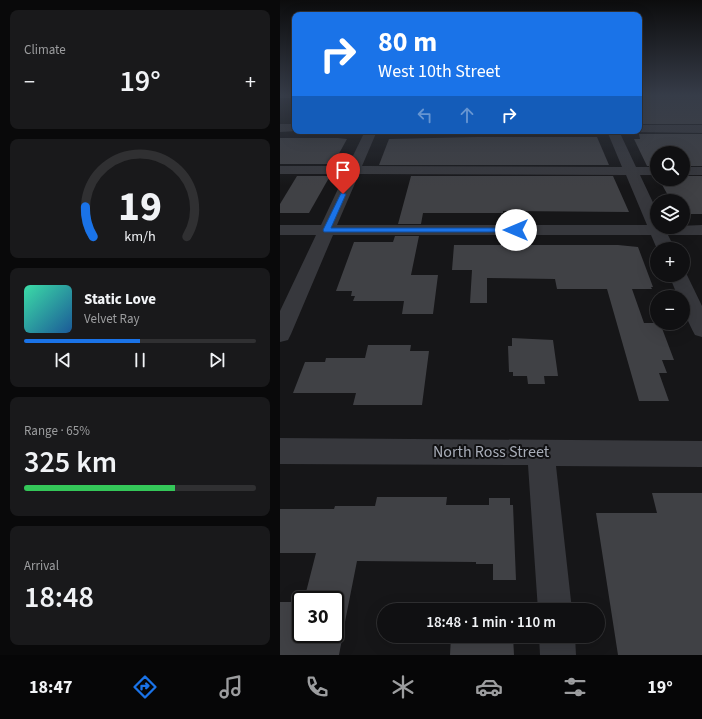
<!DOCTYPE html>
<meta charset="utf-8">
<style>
body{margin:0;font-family:"Source Sans 3",sans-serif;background:#19191b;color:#f1f3f6;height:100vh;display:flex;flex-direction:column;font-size:15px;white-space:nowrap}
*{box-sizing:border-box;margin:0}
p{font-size:13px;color:#9c9d9f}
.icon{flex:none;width:22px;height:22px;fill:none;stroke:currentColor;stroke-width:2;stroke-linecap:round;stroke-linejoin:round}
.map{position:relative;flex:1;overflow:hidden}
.details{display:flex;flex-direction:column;gap:10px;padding:10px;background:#09090a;width:280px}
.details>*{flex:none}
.guide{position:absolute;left:12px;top:12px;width:350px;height:122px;border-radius:8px;box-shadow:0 4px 16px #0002,0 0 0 1px #303032;background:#1a73e8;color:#fff;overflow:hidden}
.controls{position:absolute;left:370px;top:146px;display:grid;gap:8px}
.controls a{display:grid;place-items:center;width:40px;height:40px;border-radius:50%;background:#101012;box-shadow:0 4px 16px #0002,0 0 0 1px #303032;font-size:20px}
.speed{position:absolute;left:12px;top:591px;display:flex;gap:8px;font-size:20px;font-weight:700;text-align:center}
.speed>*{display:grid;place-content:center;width:52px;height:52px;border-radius:50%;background:#101012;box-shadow:0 4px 16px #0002,0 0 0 1px #303032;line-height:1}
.speed .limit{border:2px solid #111;border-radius:6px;background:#fff;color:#111}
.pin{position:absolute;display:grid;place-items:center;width:34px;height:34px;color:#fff;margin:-41px -17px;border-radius:50% 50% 50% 0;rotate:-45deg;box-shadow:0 0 4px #0007}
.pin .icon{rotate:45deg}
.me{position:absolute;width:44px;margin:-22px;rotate:270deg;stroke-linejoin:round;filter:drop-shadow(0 0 3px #0008)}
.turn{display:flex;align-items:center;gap:14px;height:84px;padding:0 20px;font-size:18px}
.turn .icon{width:52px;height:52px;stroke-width:2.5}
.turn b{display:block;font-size:28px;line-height:34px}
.lanes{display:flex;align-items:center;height:38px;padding:0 20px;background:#0003;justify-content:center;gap:20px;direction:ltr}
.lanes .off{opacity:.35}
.big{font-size:30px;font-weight:600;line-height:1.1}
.details .card{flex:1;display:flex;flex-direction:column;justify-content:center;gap:6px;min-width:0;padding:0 14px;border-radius:8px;background:#19191b}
.details .dial{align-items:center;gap:0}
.dial svg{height:104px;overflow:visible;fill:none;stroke:#303032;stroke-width:7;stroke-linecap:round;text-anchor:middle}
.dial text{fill:#f1f3f6;stroke:none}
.song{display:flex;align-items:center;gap:12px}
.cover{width:48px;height:48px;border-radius:6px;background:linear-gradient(135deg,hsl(160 70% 55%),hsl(210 70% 35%))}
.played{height:4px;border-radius:2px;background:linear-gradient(90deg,#1a73e8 50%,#303032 50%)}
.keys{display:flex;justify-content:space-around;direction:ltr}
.heat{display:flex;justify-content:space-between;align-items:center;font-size:22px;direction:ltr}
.charge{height:6px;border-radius:3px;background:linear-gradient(90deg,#34c759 65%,#303032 0)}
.trip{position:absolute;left:97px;top:603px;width:228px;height:40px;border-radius:20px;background:#101012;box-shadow:0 4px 16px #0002,0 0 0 1px #303032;font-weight:600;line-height:40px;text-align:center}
.dock{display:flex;height:64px;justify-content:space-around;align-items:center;background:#060607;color:#9c9d9f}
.dock .icon{width:28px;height:28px}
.dock .selected{color:#1a73e8}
.dock b{font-size:18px;color:#f1f3f6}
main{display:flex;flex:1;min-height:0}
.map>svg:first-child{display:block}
.building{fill:#404145}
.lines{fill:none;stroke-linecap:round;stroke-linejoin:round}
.minor{fill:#37383d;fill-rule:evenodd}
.route{fill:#1a73e8;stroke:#114b97}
.labels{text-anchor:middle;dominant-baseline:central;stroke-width:4;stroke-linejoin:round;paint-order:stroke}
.near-street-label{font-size:16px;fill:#a8adb8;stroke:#111113}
</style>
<main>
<section class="details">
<div class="card"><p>Climate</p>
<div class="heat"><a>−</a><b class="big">19°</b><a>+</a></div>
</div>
<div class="card dial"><svg viewBox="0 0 100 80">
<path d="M14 69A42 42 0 1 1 86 69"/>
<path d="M14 69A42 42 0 0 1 8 46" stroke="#1a73e8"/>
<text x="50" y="56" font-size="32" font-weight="700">19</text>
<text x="50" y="72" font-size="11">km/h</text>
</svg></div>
<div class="card">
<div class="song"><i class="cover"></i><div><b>Static Love</b><p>Velvet Ray</p></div></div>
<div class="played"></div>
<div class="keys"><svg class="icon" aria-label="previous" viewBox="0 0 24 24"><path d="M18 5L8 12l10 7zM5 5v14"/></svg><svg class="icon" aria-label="pause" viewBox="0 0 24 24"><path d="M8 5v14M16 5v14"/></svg><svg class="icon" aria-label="next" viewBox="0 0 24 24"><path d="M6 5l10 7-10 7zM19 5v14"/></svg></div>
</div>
<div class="card"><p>Range · 65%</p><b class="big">325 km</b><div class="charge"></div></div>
<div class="card"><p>Arrival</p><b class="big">18:48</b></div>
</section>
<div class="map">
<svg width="422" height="655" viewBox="0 0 422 655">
<rect width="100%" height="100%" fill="#161618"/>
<g class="building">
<polygon points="359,94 422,96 422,124 359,124"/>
<polygon points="359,134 422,134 422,166 403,166 403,153 377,153 377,166 367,166 354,139 360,139"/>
<polygon points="197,137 317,137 329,165 99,165 109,139"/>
<polygon points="0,138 58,138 67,139 56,159 58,159 56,164 0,164"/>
<polygon points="17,176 50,176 29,213 0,213 0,204"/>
<polygon points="131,176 333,176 349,212 223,211 223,213 143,213 141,224 118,224"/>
<polygon points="403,176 422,176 422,214 403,214 403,201 391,201 379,179 403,179"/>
<polygon points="115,236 139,236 131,275 158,275 153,314 122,314 124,301 73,301 75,296 71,296 72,291 56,291 74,242 113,242"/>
<polygon points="174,245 338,245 358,247 373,287 371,287 372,289 352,289 364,323 380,323 394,360 382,360 387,373 379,373 389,401 359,401 327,289 277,289 275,279 207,278 207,303 190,303 192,270 172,270"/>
<polygon points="232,338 273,340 278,376 264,376 265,384 248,384 247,376 233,376 233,372 229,372 228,346 232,346"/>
<polygon points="88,345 131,345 130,351 149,351 142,405 73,405 76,393 13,393 25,362 45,362 46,358 85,358"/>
<polygon points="372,493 422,493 422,655 338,655 316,513 377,513"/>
<polygon points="97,497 167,497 166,505 209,505 209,498 230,498 230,505 233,505 236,580 213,580 213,564 196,564 196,562 77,561 63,632 55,631 55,600 24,600 36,553 0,553 0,509 54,509 55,506 95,506"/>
<polygon points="0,602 21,602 21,634 63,634 59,655 0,655"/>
<polygon points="171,636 233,636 234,655 170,655"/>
</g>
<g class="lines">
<g class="minor">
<rect x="0" y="94" width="15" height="4"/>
<polygon points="0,124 15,124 15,131 17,131 0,132"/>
<polygon points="359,125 422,125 422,133 355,132 359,131"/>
<path d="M85 131H97L82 166 342 167 327 131H339L356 167H377V175H360L377 211V227L422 225V235H388L395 249H377L371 235H53L11 334 8 340 0 342V311L36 235H0V225H41L65 174H0V166H68ZM79 174 346 175 367 225H57Z"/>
<rect x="403" y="167" width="19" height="8"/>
<path d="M403 270 407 275 422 306V337L415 335C408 322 403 311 403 297H398L389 275H403Z"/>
<polygon points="0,438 422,441 422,467 276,466 292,610 258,610 248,465 0,464"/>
<polygon points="259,636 295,636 296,655 260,655"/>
</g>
</g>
<linearGradient id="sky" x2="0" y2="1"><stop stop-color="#0c0c0d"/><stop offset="0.51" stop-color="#363c48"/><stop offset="1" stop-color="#363c48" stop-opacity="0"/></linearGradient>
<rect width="422" height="186" fill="url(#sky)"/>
<polygon class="route" points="61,193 66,194 51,228 236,228 239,230 236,232 44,232 43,230"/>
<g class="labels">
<g class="near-street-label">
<text x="211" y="452">North Ross Street</text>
</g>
</g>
</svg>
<div class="controls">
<a><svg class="icon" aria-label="search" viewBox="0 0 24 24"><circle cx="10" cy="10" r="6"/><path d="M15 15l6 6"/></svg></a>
<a><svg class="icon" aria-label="layers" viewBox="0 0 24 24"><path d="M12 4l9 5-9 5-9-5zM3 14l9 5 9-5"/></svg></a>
<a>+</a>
<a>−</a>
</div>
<div class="speed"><div class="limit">30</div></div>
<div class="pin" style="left:63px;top:194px;background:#d93025"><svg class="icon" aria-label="arrive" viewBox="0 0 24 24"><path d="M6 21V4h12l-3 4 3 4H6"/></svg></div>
<svg class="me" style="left:236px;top:230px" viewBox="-20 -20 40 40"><circle r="19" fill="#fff"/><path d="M0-13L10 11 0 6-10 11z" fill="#1a73e8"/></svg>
<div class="trip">18:48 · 1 min · 110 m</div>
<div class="guide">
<div class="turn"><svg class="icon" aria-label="right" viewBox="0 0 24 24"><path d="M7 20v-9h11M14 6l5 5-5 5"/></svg><div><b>80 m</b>West 10th Street</div></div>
<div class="lanes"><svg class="icon off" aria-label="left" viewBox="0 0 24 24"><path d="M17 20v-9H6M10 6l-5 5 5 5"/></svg><svg class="icon off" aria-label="ahead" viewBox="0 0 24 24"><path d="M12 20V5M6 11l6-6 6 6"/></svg><svg class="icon" aria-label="right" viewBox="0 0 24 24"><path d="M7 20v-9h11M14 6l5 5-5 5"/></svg></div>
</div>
</div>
</main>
<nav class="dock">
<b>18:47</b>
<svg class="icon selected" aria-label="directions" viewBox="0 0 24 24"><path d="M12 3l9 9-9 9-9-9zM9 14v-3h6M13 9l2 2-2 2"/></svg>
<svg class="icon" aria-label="music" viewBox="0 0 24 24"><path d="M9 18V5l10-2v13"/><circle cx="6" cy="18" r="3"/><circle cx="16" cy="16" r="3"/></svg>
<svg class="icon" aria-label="phone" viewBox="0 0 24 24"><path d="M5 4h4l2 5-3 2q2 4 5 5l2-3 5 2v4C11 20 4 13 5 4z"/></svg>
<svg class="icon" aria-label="climate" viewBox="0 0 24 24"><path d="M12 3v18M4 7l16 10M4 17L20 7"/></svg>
<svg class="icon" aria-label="car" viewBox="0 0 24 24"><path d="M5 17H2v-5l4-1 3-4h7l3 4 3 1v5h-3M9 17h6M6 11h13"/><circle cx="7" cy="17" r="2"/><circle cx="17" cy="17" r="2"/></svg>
<svg class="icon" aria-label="filters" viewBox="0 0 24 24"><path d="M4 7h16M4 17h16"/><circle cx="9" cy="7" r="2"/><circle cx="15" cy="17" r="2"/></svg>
<b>19°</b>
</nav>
